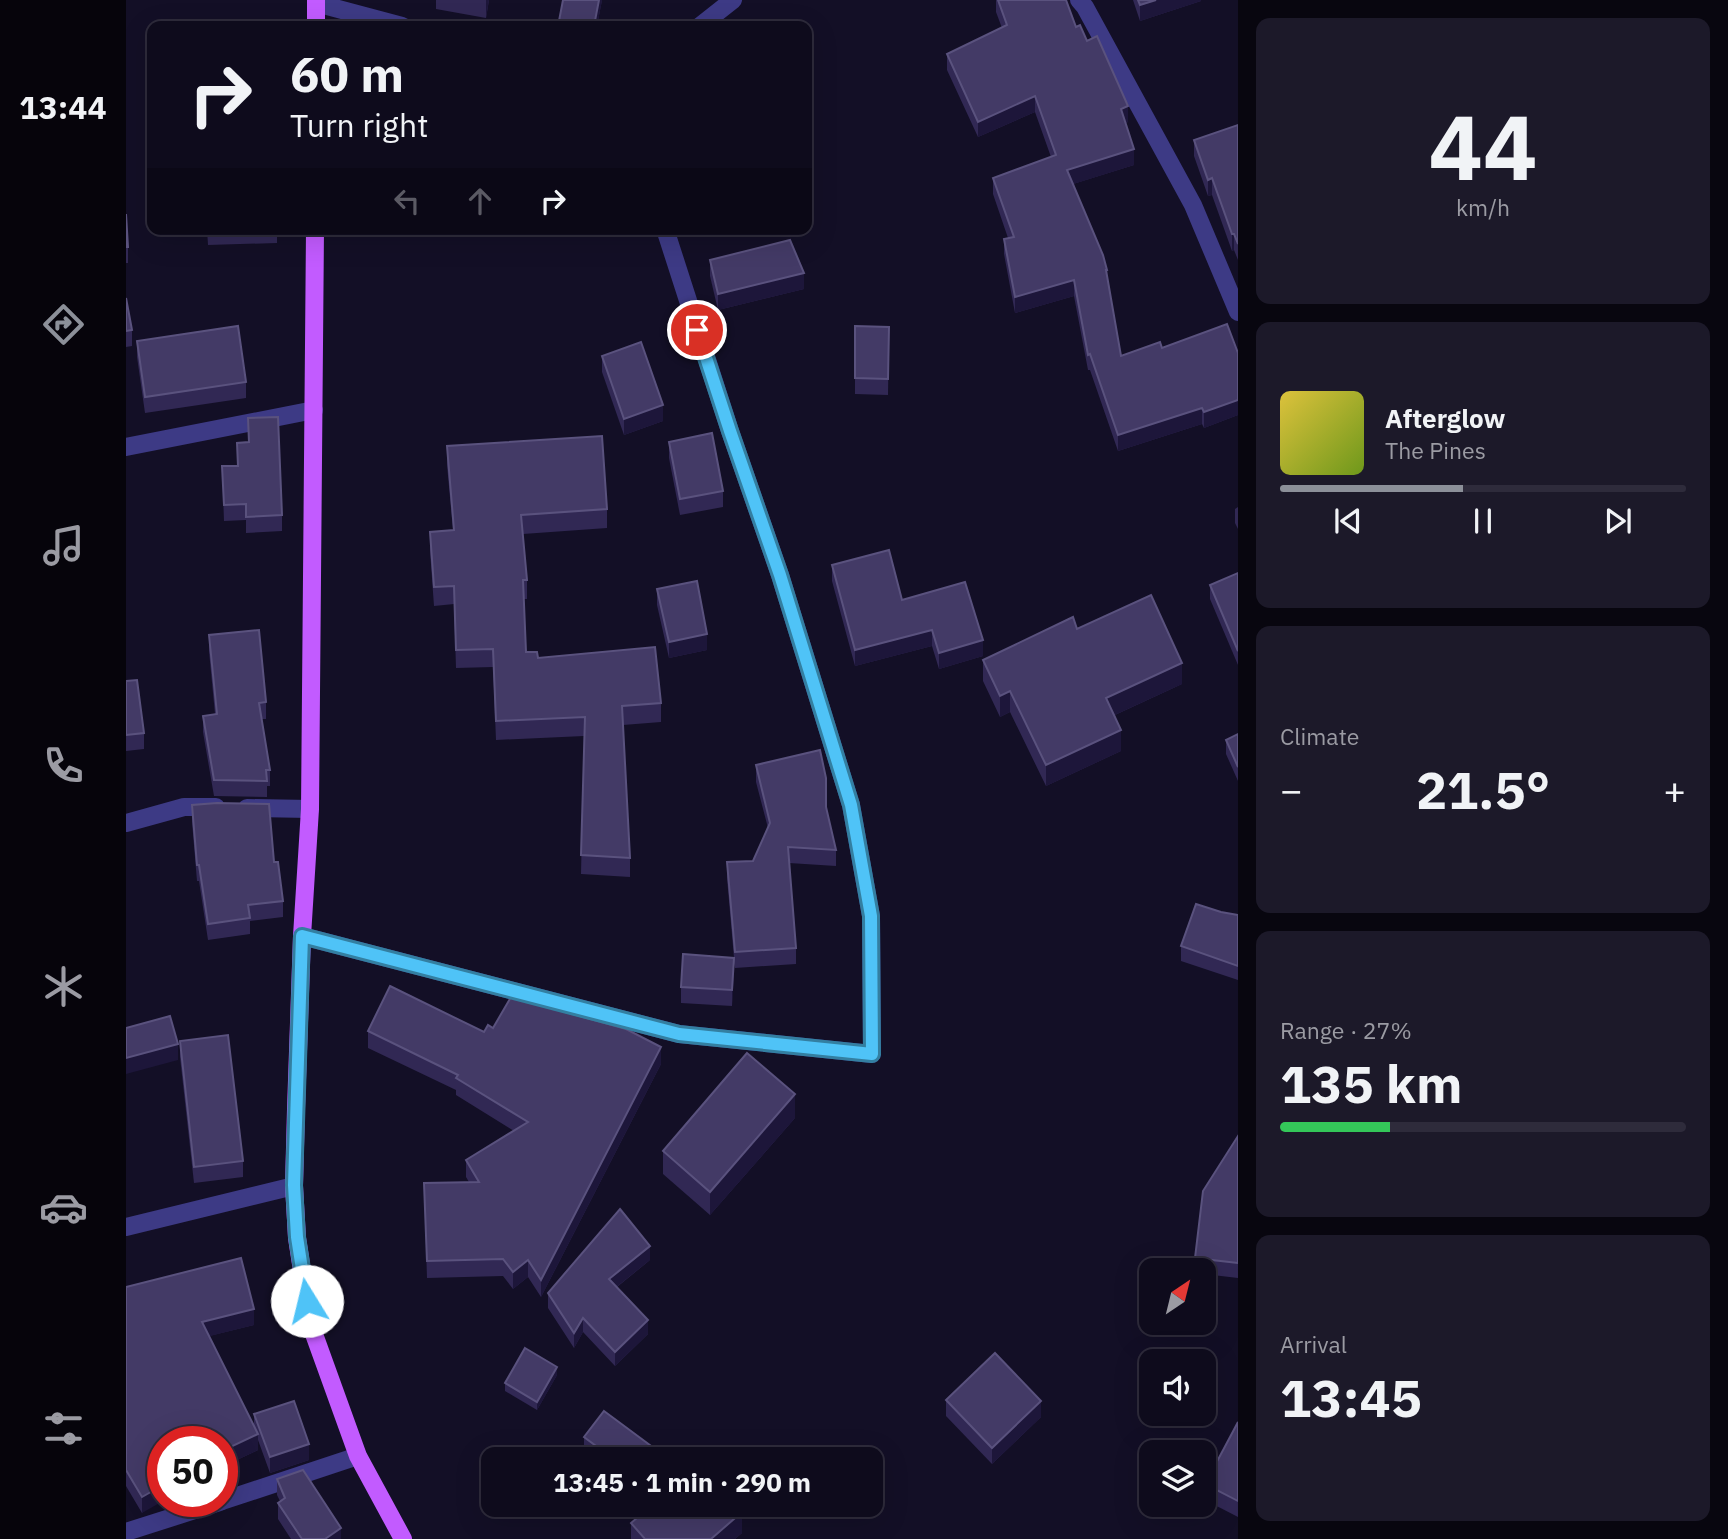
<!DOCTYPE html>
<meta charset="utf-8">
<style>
body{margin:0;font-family:"IBM Plex Sans",sans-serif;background:#1c1929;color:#f1f3f6;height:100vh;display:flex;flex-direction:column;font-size:26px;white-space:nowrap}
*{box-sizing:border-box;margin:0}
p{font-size:23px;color:#9b9ba3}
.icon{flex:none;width:38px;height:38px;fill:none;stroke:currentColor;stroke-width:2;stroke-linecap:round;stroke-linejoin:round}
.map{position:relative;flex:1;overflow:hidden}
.panel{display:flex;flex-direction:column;gap:18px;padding:18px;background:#08060f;width:490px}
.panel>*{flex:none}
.guide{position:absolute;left:21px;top:21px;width:665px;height:214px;border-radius:14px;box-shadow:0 7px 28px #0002,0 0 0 2px #2e2b3b;background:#0e0b1c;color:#f1f3f6;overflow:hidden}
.needle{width:46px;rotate:35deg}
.controls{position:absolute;left:1013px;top:1258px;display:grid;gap:14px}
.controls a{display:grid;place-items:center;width:77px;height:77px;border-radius:14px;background:#0e0b1c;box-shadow:0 7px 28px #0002,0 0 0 2px #2e2b3b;font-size:35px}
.speed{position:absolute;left:21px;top:1426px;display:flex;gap:14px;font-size:35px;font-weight:700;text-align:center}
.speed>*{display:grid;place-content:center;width:91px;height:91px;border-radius:50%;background:#0e0b1c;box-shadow:0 7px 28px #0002,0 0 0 2px #2e2b3b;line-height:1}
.speed .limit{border:10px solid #d22;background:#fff;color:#111}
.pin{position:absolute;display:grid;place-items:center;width:60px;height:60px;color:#fff;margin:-30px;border:4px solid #fff;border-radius:50%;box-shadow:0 2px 7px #0007}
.me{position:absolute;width:77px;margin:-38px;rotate:351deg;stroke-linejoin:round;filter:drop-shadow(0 0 5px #0008)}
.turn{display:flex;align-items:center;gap:24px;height:147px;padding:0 28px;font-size:32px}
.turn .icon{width:91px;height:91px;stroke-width:2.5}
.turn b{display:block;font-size:49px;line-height:60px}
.lanes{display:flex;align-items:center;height:66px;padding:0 28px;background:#0003;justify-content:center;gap:35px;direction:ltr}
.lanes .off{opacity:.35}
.big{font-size:52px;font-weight:800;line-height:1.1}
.panel .tile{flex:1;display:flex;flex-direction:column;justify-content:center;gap:10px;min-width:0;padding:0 24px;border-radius:14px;background:#1c1929}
.panel .dial{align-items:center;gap:0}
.dial b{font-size:91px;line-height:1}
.song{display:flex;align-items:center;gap:21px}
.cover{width:84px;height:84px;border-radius:10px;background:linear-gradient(135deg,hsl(50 70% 55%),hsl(80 70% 35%))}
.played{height:7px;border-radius:4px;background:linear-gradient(90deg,#8c9099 45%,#2e2b3b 45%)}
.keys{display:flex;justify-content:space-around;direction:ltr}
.heat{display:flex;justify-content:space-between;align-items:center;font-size:38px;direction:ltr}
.charge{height:10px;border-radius:5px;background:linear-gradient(90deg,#34c759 27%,#2e2b3b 0)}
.trip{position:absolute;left:355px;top:1447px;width:402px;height:70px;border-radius:14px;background:#0e0b1c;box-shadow:0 7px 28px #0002,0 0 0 2px #2e2b3b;font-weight:800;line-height:70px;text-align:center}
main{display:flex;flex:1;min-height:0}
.tabs{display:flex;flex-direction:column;width:126px;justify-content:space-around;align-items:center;background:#06040b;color:#9b9ba3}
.tabs .icon{width:49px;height:49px}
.tabs .active{color:#8c9099}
.tabs b{font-size:32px;color:#f1f3f6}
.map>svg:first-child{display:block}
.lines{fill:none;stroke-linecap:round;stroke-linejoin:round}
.minor{stroke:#3d3a85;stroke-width:18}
.major{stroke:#c25bff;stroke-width:18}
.wall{fill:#312854}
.shaded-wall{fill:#1d163a}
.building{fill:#433a66;stroke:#5a527e;stroke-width:2}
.route-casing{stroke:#337fa1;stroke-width:18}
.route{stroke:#4fc3f7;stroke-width:12}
</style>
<main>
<nav class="tabs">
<b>13:44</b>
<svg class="icon active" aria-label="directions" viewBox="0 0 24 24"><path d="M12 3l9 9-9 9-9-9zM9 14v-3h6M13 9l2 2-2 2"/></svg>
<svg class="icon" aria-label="music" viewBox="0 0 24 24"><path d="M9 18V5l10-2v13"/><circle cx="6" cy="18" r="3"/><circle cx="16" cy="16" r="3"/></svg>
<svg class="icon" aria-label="phone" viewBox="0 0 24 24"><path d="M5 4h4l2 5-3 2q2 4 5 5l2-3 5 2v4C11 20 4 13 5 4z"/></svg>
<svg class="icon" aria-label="climate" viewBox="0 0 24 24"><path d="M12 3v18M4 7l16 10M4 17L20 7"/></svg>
<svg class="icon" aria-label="car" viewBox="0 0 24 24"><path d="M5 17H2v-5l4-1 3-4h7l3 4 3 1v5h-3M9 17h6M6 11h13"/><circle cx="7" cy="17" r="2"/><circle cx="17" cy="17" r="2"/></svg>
<svg class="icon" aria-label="filters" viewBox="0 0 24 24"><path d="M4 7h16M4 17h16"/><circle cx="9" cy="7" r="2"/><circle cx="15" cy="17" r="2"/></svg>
</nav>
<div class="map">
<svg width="1112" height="1539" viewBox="0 0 1112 1539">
<rect width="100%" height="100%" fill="#130f26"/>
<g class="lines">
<g class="minor">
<polyline points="953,0 959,7 1067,205 1112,312"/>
<polyline points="190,3 276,26"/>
<polyline points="574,26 607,0"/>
<polyline points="0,447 188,410"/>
<polyline points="121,808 184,809"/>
<polyline points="0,823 58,807 90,807"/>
<polyline points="176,936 553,1034 746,1054 745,916 725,805 654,575 604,431 539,229"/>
<polyline points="0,1227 168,1186"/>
<polyline points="96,1501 232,1456"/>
<polyline points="0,1532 94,1502"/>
</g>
<g class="major">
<polyline points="190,26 190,0"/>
<polyline points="189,229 184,809 176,936 170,1109 168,1186 171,1238 184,1323 232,1456 277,1539"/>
</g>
</g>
<g class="wall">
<polygon points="310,0 363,0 360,18 310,9"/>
<polygon points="437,0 476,0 471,26 433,26"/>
<polygon points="870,0 940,0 950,27 961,41 1002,122 999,123 1008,165 947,184 981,278 995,356 1036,348 1112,353 1112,415 1078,428 1076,424 992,451 964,370 962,370 948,296 889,313 878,254 878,239 882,238 867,194 867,178 925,157 909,112 852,137 821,70 821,54 876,28 870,12"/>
<polygon points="1007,0 1075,0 1075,1 1014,21"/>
<polygon points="1112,125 1112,260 1108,250 1106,251 1086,195 1082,196 1068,156 1068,140"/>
<polygon points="0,214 2,247 2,263 0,263"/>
<polygon points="81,229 151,229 151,243 82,245"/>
<polygon points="584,260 678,289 592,310 584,276"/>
<polygon points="0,298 6,330 6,346 0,347"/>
<polygon points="729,326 763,327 762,395 729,394"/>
<polygon points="11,341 120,382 120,398 19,413 11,357"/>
<polygon points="476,356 537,421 498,435 476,372"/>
<polygon points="543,442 597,491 597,507 554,515 543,458"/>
<polygon points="321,446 481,509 481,528 397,534 401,580 401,599 398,599 400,652 412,658 535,703 535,722 497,725 504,858 504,877 455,874 458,736 370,740 367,667 330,668 328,604 308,606 304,551 304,532 327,530 321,465"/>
<polygon points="96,466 156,515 156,531 120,533 120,520 98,521"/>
<polygon points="1112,507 1112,529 1109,523 1109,509"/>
<polygon points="706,565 776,600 857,656 813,669 806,646 729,666 706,581"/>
<polygon points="1112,573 1112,665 1084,599 1084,585"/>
<polygon points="531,589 581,650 543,658 531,605"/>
<polygon points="83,635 140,702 140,719 136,719 144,770 144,786 141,786 141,797 88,796 77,732 77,716 89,714 83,651"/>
<polygon points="857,660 1056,684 989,715 995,751 920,786 884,712 874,717 857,681"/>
<polygon points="0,681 18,733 18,749 0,751"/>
<polygon points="1112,734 1112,781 1100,754 1100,740"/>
<polygon points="630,765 700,808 710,850 710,866 663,863 670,948 670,964 609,968 608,963 606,1006 555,1003 555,987 608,958 601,878 601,862 627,861 642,828 630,782"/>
<polygon points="66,805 148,862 157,901 157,917 124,921 124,934 82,940 73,881 71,881 66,822"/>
<polygon points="1095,912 1112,915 1112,980 1055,961 1055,946"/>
<polygon points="367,1028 535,1064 415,1297 402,1277 387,1289 377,1276 301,1278 298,1183 343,1182 340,1177 340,1160 388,1131 330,1095 330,1090 242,1048 242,1031 358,1032"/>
<polygon points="54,1041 117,1161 117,1177 68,1183 54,1057"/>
<polygon points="669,1118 584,1215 537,1174 537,1151"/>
<polygon points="1112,1136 1112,1278 1078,1274 1078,1270 1069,1270 1069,1258"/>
<polygon points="524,1260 491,1287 522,1334 489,1366 457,1332 448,1348 422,1308 422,1293"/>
<polygon points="0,1287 128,1325 83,1336 128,1427 128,1414 183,1460 144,1473 132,1440 132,1450 96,1467 96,1442 16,1513 0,1486"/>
<polygon points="431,1375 411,1410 379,1391 379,1383"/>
<polygon points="820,1400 915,1417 866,1464 820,1416"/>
<polygon points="1112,1422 1112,1517 1079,1500 1079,1484"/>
<polygon points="458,1437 544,1460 460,1460 458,1459"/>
<polygon points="151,1479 215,1539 165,1539 152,1519 152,1503 154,1501 151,1495"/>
<polygon points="521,1505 606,1505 616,1533 609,1539 505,1539 505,1523 524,1507"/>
</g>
<g class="shaded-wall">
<polygon points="360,0 363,0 360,18"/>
<polygon points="473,0 476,0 471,26 468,26"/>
<polygon points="1030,0 1075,0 1075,1 1014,21 1014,5"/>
<polygon points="909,96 909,112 852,137 852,122"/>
<polygon points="1002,106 1002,122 995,124 995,109"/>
<polygon points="1008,149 1008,165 941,186 941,170"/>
<polygon points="1086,178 1086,195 1082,196 1082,180"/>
<polygon points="1106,234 1108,234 1108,250 1106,251"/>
<polygon points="678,273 678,289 592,310 592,294"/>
<polygon points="948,280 948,296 889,313 889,297"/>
<polygon points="1112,400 1112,415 1078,428 1078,412"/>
<polygon points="537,405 537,421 498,435 498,419"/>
<polygon points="1076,408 1076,424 992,451 992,435"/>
<polygon points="806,630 806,646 729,666 729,650"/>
<polygon points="581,634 581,650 543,658 543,642"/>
<polygon points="857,640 857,656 813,669 813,653"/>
<polygon points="1056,663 1056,684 980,719 980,698"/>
<polygon points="884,691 884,712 874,717 874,696"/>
<polygon points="995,730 995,751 920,786 920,765"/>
<polygon points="608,958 608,974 606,1006 606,990"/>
<polygon points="52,1044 52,1060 0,1074 0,1058"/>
<polygon points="535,1047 535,1064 415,1297 415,1280"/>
<polygon points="669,1094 669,1118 584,1215 584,1192"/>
<polygon points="524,1246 524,1260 483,1293 483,1279"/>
<polygon points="402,1260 402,1277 387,1289 387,1272"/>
<polygon points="128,1309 128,1325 76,1338 76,1322"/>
<polygon points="457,1318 457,1332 448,1348 448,1333"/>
<polygon points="522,1320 522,1334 489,1366 489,1352"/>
<polygon points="431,1367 431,1375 411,1410 411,1402"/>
<polygon points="915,1401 915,1417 866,1464 866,1448"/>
<polygon points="132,1434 132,1450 96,1467 96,1451"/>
<polygon points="183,1444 183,1460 144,1473 144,1457"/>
<polygon points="37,1485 37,1501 16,1513 16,1497"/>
<polygon points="616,1512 616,1533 609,1539 585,1539"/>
<polygon points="215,1528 215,1539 199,1539"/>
</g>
<g class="building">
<polygon points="437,0 473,0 468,26 459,26 433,21"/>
<polygon points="872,0 940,0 950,27 954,25 961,41 971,36 1002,106 995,109 1008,149 941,170 977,255 981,270 980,270 995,356 1034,342 1036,348 1101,324 1112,353 1112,400 1078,412 1076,408 992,435 964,354 962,355 948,280 889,297 878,239 888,237 867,178 930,155 909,96 852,122 821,54 881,25"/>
<polygon points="1012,0 1030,0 1014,5"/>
<polygon points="1112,125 1112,244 1108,234 1106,234 1086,178 1082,180 1068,140"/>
<polygon points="0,214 2,247 0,247"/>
<polygon points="664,240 678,273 592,294 584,260"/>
<polygon points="0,298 6,330 0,331"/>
<polygon points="112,326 120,382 19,397 11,341"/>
<polygon points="729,326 763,327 762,379 729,378"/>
<polygon points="515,342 537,405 498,419 476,356"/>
<polygon points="152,417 156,515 120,517 120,504 98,505 96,466 112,466 111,443 123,442 122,418"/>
<polygon points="586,433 597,491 554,499 543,442"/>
<polygon points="476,436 481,509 395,515 401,580 397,580 400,652 411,652 412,658 529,647 535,703 496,706 504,858 455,855 459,717 370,721 367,649 330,650 328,586 308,587 304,532 328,530 321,446"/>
<polygon points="763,550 776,600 839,582 857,640 813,653 806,630 729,650 706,565"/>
<polygon points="1112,573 1112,651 1084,585"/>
<polygon points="571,581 581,634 543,642 531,589"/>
<polygon points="1025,595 1056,663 980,698 995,730 920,765 884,691 874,696 857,660 947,617 951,629"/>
<polygon points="133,630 140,702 133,703 144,770 140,770 141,781 88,780 77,716 91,714 83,635"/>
<polygon points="11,680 18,733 0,735 0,681"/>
<polygon points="1112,734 1112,767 1100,740"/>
<polygon points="694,750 700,778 700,807 710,850 662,847 670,948 609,952 601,862 627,861 644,823 630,765"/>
<polygon points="91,803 143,804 148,862 152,862 157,901 122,905 124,918 82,924 73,865 71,865 66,805"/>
<polygon points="1070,904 1095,912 1112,915 1112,966 1055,946"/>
<polygon points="557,954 608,958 606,990 555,987"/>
<polygon points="264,986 358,1032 362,1025 367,1028 385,997 500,1029 535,1047 415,1280 402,1260 387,1272 377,1259 301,1261 298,1183 353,1182 340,1160 402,1122 330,1078 332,1075 242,1031"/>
<polygon points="44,1016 52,1044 0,1058 0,1028"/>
<polygon points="102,1035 117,1161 68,1167 54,1041"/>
<polygon points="621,1053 669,1094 584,1192 537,1151"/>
<polygon points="1112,1136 1112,1263 1069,1258 1077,1191"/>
<polygon points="494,1209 524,1246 483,1279 522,1320 489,1352 457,1318 448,1333 422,1293"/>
<polygon points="115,1258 128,1309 76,1322 132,1434 96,1451 96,1442 37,1442 37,1485 16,1497 0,1470 0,1287"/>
<polygon points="399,1348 431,1367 411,1402 379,1383"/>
<polygon points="869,1353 915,1401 866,1448 820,1400"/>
<polygon points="168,1401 183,1444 144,1457 128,1414"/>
<polygon points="478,1411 544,1460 489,1460 458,1437"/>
<polygon points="1112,1422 1112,1501 1079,1484"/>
<polygon points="177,1470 215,1528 199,1539 176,1539 152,1503 159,1498 151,1479"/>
<polygon points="526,1505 606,1505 616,1512 585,1539 519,1539 505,1523"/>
</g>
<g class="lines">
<g class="route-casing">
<polyline id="route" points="181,1301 171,1237 168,1185 176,936 553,1034 746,1054 745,916 725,805 654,575 604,431 571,330"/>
</g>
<use href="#route" class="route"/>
</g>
</svg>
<div class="controls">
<a><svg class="needle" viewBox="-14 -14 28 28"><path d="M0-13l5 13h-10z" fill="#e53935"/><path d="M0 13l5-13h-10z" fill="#9b9ba3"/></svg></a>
<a><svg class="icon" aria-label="sound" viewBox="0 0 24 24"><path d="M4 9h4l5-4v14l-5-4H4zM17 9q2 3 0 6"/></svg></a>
<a><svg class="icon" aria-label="layers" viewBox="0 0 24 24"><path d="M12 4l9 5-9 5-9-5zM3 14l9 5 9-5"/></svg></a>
</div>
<div class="speed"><div class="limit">50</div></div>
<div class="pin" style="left:571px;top:330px;background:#d93025"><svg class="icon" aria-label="arrive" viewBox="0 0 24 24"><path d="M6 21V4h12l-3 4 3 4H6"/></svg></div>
<svg class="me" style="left:181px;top:1301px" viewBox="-20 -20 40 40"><circle r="19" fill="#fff"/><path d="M0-13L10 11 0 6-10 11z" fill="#4fc3f7"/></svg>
<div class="trip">13:45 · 1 min · 290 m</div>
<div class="guide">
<div class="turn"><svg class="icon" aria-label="right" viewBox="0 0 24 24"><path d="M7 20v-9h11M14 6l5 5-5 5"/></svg><div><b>60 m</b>Turn right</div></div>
<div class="lanes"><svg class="icon off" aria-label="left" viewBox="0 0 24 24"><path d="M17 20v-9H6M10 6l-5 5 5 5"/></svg><svg class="icon off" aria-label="ahead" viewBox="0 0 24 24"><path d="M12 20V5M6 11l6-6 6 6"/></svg><svg class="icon" aria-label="right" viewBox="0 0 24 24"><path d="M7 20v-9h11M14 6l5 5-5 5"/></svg></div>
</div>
</div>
<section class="panel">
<div class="tile dial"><b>44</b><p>km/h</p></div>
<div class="tile">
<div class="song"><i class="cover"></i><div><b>Afterglow</b><p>The Pines</p></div></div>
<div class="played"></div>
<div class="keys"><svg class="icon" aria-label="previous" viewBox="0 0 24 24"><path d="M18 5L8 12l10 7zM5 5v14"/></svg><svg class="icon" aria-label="pause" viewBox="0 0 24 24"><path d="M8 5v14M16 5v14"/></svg><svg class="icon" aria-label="next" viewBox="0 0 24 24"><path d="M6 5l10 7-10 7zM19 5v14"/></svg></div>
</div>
<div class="tile"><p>Climate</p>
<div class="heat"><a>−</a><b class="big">21.5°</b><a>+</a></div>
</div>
<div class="tile"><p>Range · 27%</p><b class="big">135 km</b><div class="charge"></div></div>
<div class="tile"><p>Arrival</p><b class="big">13:45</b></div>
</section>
</main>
